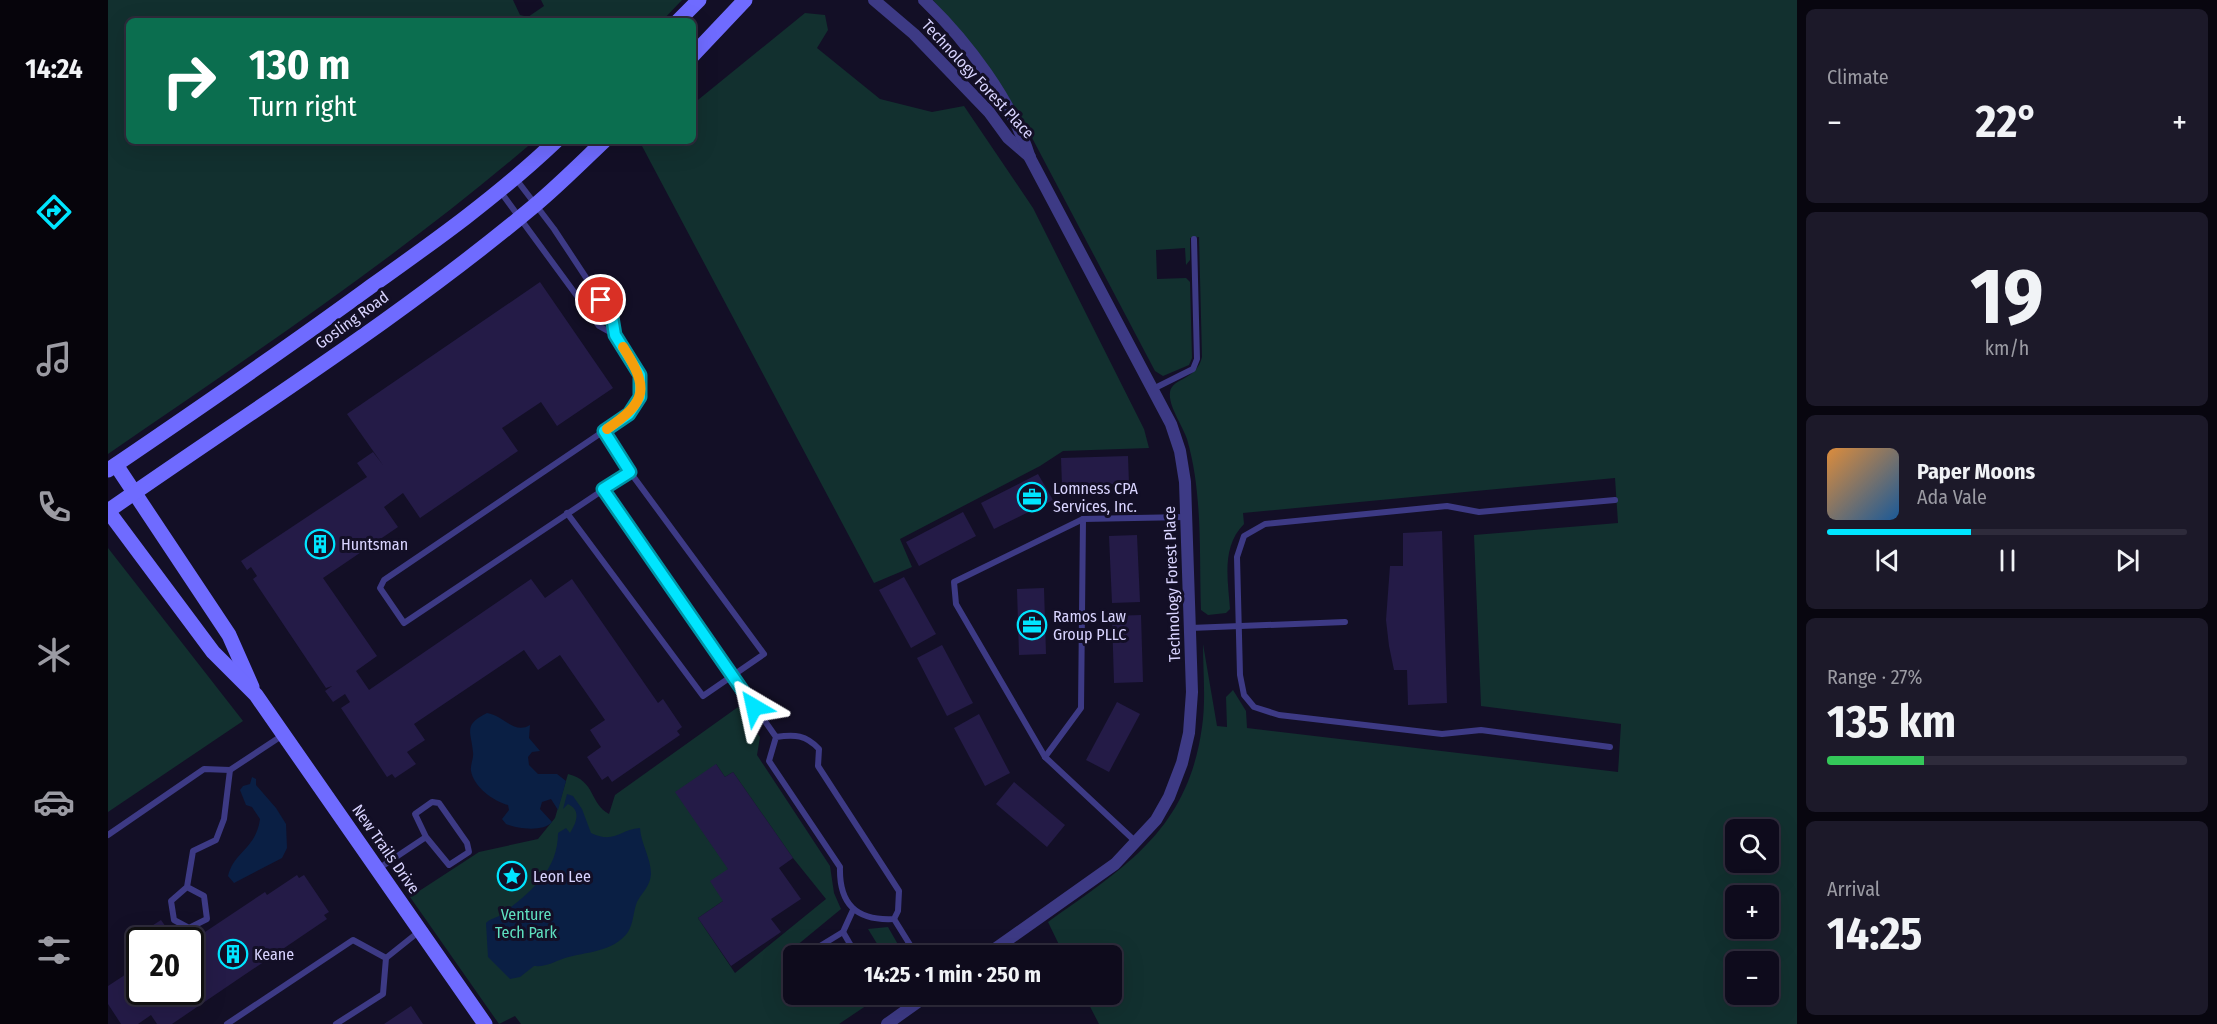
<!DOCTYPE html>
<meta charset="utf-8">
<style>
body{margin:0;font-family:"Fira Sans Condensed",sans-serif;background:#1c1929;color:#f1f3f6;height:100vh;display:flex;flex-direction:column;font-size:22px;white-space:nowrap}
*{box-sizing:border-box;margin:0}
p{font-size:20px;color:#9b9ba3}
.icon{flex:none;width:33px;height:33px;fill:none;stroke:currentColor;stroke-width:2;stroke-linecap:round;stroke-linejoin:round}
.map{position:relative;flex:1;overflow:hidden}
.side{display:flex;flex-direction:column;gap:9px;padding:9px;background:#08060f;width:420px}
.side>*{flex:none}
.banner{position:absolute;left:18px;top:18px;width:570px;height:126px;border-radius:9px;box-shadow:0 6px 24px #0002,0 0 0 2px #2e2b3b;background:#0b6e4f;color:#fff;overflow:hidden}
.buttons{position:absolute;left:1617px;top:819px;display:grid;gap:12px}
.buttons a{display:grid;place-items:center;width:54px;height:54px;border-radius:9px;background:#0e0b1c;box-shadow:0 6px 24px #0002,0 0 0 2px #2e2b3b;font-size:30px}
.speed{position:absolute;left:18px;top:927px;display:flex;gap:12px;font-size:30px;font-weight:700;text-align:center}
.speed>*{display:grid;place-content:center;width:78px;height:78px;border-radius:50%;background:#0e0b1c;box-shadow:0 6px 24px #0002,0 0 0 2px #2e2b3b;line-height:1}
.speed .limit{border:3px solid #111;border-radius:9px;background:#fff;color:#111}
.pin{position:absolute;display:grid;place-items:center;width:51px;height:51px;color:#fff;margin:-26px;border:3px solid #fff;border-radius:50%;box-shadow:0 2px 6px #0007}
.me{position:absolute;width:66px;margin:-33px;rotate:324deg;stroke-linejoin:round;filter:drop-shadow(0 0 4px #0008)}
.turn{display:flex;align-items:center;gap:21px;height:126px;padding:0 24px;font-size:27px}
.turn .icon{width:78px;height:78px;stroke-width:2.5}
.turn b{display:block;font-size:42px;line-height:51px}
.big{font-size:45px;font-weight:700;line-height:1.1}
.side .tile{flex:1;display:flex;flex-direction:column;justify-content:center;gap:9px;min-width:0;padding:0 21px;border-radius:9px;background:#1c1929}
.side .dial{align-items:center;gap:0}
.dial b{font-size:78px;line-height:1}
.song{display:flex;align-items:center;gap:18px}
.cover{width:72px;height:72px;border-radius:9px;background:linear-gradient(135deg,hsl(30 70% 55%),hsl(210 70% 35%))}
.played{height:6px;border-radius:3px;background:linear-gradient(90deg,#00e5ff 40%,#2e2b3b 40%)}
.keys{display:flex;justify-content:space-around;direction:ltr}
.heat{display:flex;justify-content:space-between;align-items:center;font-size:33px;direction:ltr}
.charge{height:9px;border-radius:4px;background:linear-gradient(90deg,#34c759 27%,#2e2b3b 0)}
.trip{position:absolute;left:675px;top:945px;width:339px;height:60px;border-radius:9px;background:#0e0b1c;box-shadow:0 6px 24px #0002,0 0 0 2px #2e2b3b;font-weight:700;line-height:60px;text-align:center}
main{display:flex;flex:1;min-height:0}
.dock{display:flex;flex-direction:column;width:108px;justify-content:space-around;align-items:center;background:#06040b;color:#9b9ba3}
.dock .icon{width:42px;height:42px}
.dock .on{color:#00e5ff}
.dock b{font-size:27px;color:#f1f3f6}
.map>svg:first-child{display:block}
.green{fill:#12302f;fill-rule:evenodd}
.water{fill:#0a1f44}
.building{fill:#241b47}
.lines{fill:none;stroke-linecap:round;stroke-linejoin:round}
.lane{stroke:#3d3a85;stroke-width:6}
.street{stroke:#3d3a85;stroke-width:12}
.secondary{stroke:#6f6bff;stroke-width:15}
.route-casing{stroke:#0095a6;stroke-width:15}
.route{stroke:#00e5ff;stroke-width:10}
.slow{stroke:#f59e0b;stroke-width:10}
.labels{text-anchor:middle;dominant-baseline:central;stroke-width:6;stroke-linejoin:round;paint-order:stroke}
.street-label{font-size:16px;fill:#d9d4ff;stroke:#130f26}
.poi-label{font-size:16px;fill:#d9d4ff;stroke:#130f26;text-anchor:start}
.park-label{font-size:16px;fill:#5fe0c0;stroke:#130f26}
</style>
<main>
<nav class="dock">
<b>14:24</b>
<svg class="icon on" aria-label="directions" viewBox="0 0 24 24"><path d="M12 3l9 9-9 9-9-9zM9 14v-3h6M13 9l2 2-2 2"/></svg>
<svg class="icon" aria-label="music" viewBox="0 0 24 24"><path d="M9 18V5l10-2v13"/><circle cx="6" cy="18" r="3"/><circle cx="16" cy="16" r="3"/></svg>
<svg class="icon" aria-label="phone" viewBox="0 0 24 24"><path d="M5 4h4l2 5-3 2q2 4 5 5l2-3 5 2v4C11 20 4 13 5 4z"/></svg>
<svg class="icon" aria-label="climate" viewBox="0 0 24 24"><path d="M12 3v18M4 7l16 10M4 17L20 7"/></svg>
<svg class="icon" aria-label="car" viewBox="0 0 24 24"><path d="M5 17H2v-5l4-1 3-4h7l3 4 3 1v5h-3M9 17h6M6 11h13"/><circle cx="7" cy="17" r="2"/><circle cx="17" cy="17" r="2"/></svg>
<svg class="icon" aria-label="filters" viewBox="0 0 24 24"><path d="M4 7h16M4 17h16"/><circle cx="9" cy="7" r="2"/><circle cx="15" cy="17" r="2"/></svg>
</nav>
<div class="map">
<svg width="1689" height="1024" viewBox="0 0 1689 1024">
<rect width="100%" height="100%" fill="#130f26"/>
<g class="green">
<path d="M0 0H405L412 15 420 17 436 6 433 0H574L554 21H21V141H426C292 256 145 354 0 454Z"/>
<path d="M825 0H1689V1024H991L976 995 1004 994V956L956 955 940 922C1017 867 1080 830 1094 727 1098 701 1095 671 1095 644L1109 726 1119 727 1118 697 1125 690 1138 711 1139 728 1510 772 1513 724 1373 706 1366 535 1510 523 1507 478 1135 513 1136 524C1113 547 1120 580 1122 609L1118 613 1100 615 1093 610C1091 554 1095 494 1079 439 1075 426 1060 406 1062 392 1064 378 1089 380 1094 357L1091 237 1082 238V260L1078 265 1077 248 1048 250 1049 279 1078 278 1082 282 1084 358 1081 365 1055 376 1047 371 912 115 879 65ZM1628 830H1660V862H1628ZM1628 896H1660V928H1628ZM1628 962H1660V994H1628Z"/>
<polygon points="697,13 717,15 720,30 709,48 772,99 824,112 856,106 925,208 1036,429 1041,448 955,451 932,466 792,539 804,567 766,583 534,146 539,141 585,141 585,104"/>
<polygon points="0,548 135,721 0,812"/>
<path d="M630 707 652 737 649 755 722 866 726 893 733 909 682 951 685 956 686 994 716 995 721 1001 729 995H774L731 1024H413L407 1016 391 1024 302 897 371 852 430 839 447 818 460 774C488 781 481 803 501 814L507 795ZM608 764 617 777 625 772 685 858 718 899 627 973 590 918 615 901 620 869Z"/>
<polygon points="780,927 796,955 776,955 760,929"/>
</g>
<g class="water">
<path d="M379 713C395 715 406 735 422 725L421 738 432 751 424 752 420 757 421 765 430 774H449L458 781 450 810 443 799 434 802 432 809 444 822C436 832 409 829 398 824L394 819 401 810 400 805C385 801 366 787 363 771 362 765 366 758 365 752 363 731 355 725 379 713Z"/>
<path d="M144 777 148 779V785L168 808 178 824 179 848 174 858 126 883 120 876C126 851 148 849 152 819L144 807 138 805 132 790 135 786 142 784Z"/>
<path d="M459 794 465 796 474 809 483 833C507 844 510 830 532 828 533 844 543 858 543 874 542 887 534 892 529 902 525 912 526 922 520 932 506 952 477 952 457 958 445 962 439 967 426 966L412 977 402 979 380 957 378 923C383 918 389 918 394 914 421 893 450 872 450 833L458 828 462 833C469 822 473 810 460 804L455 809Z"/>
</g>
<g class="building">
<polygon points="432,282 505,388 449,426 433,402 394,428 410,451 312,518 295,493 276,507 290,527 215,578 269,656 248,671 261,690 423,579 437,598 464,579 550,703 555,699 574,727 569,731 572,735 504,782 500,776 494,780 479,757 493,747 482,730 497,720 452,655 430,670 416,650 306,724 317,740 299,752 308,764 287,778 284,774 279,777 233,708 242,702 237,694 225,702 217,691 224,686 218,688 145,579 149,576 143,567 139,570 133,561 259,477 249,463 265,452 275,465 239,414"/>
<polygon points="1020,456 1021,484 954,486 953,458"/>
<polygon points="930,474 945,500 886,529 873,503"/>
<polygon points="855,512 868,536 811,566 798,542"/>
<polygon points="1334,531 1339,703 1300,705 1299,670 1286,670 1281,646 1278,620 1282,566 1295,566 1295,533"/>
<polygon points="1029,535 1032,602 1004,603 1001,536"/>
<polygon points="796,577 828,634 803,648 771,590"/>
<polygon points="936,588 938,654 911,655 909,589"/>
<polygon points="1033,615 1035,682 1006,683 1004,616"/>
<polygon points="834,645 865,703 839,716 809,658"/>
<polygon points="1009,702 1032,714 1001,772 978,760"/>
<polygon points="871,714 902,773 877,786 846,728"/>
<polygon points="608,764 617,777 625,772 685,858 671,868 693,899 663,919 673,932 623,966 590,918 615,901 602,881 620,869 567,792"/>
<polygon points="906,782 957,825 939,847 888,804"/>
<polygon points="189,875 191,878 196,875 221,912 216,915 219,919 64,1024 49,1024 43,1015 30,1024 13,1024 0,1004 0,986 32,965 32,992 82,992 82,942 157,892 159,895"/>
<polygon points="53,920 67,940 32,940 32,959 19,942"/>
<polygon points="303,1006 315,1024 276,1024"/>
</g>
<g class="lines">
<g class="lane">
<polyline points="408,179 446,229 504,317 507,335 532,375 532,397 521,414 276,580 272,588 296,623 522,472"/>
<polyline points="392,191 491,326 507,335"/>
<polyline points="1045,389 1085,369 1089,359 1086,239"/>
<path d="M495 489 668 737C687 734 698 735 711 749L710 766 791 891 790 911 786 919C748 921 731 904 732 867L661 761 668 737"/>
<polyline points="459,513 595,696 656,654 522,472 496,431"/>
<polyline points="1082,628 1237,622"/>
<polyline points="1502,747 1373,730 1334,734 1171,715 1146,707 1136,695 1132,675 1129,557 1136,536 1157,524 1339,506 1371,512 1507,500"/>
<polyline points="937,757 973,708 975,519"/>
<polyline points="0,835 96,769 122,770 175,735"/>
<polyline points="1028,842 937,757 848,604 846,582 975,519 1078,517"/>
<polyline points="270,869 318,837 341,865 361,852 359,843 331,803 324,802 307,814 318,837"/>
<polyline points="79,887 63,901 66,920 81,928 99,919 96,896 79,887 85,851 108,840 116,819 122,770"/>
<polyline points="786,919 809,956"/>
<polyline points="735,932 749,956"/>
<polyline points="700,956 699,954 735,932 745,910"/>
<polyline points="278,958 313,930"/>
<polyline points="119,1024 245,940 278,958 275,994 228,1024"/>
</g>
<g class="street">
<polyline points="766,0 806,34 881,112 900,138 922,157"/>
<path d="M816 0C859 41 904 101 922 158L1063 424 1072 451 1077 482 1084 692 1081 733 1074 763 1061 797 1048 820 1007 864 877 956"/>
<polyline points="779,1024 821,994"/>
</g>
<g class="secondary">
<polyline points="570,21 591,0"/>
<polyline points="585,55 637,0"/>
<polyline points="8,465 121,635 144,687"/>
<path d="M0 470C87 411 173 352 258 290 324 243 389 197 448 141"/>
<polyline points="0,511 105,652 148,695 377,1024"/>
<path d="M0 511C143 411 292 318 426 206 450 186 473 163 496 141"/>
</g>
</g>
<g class="lines">
<g class="route-casing">
<polyline id="route" points="493,300 504,317 507,335 532,375 532,397 521,414 496,431 522,472 495,489 646,707"/>
</g>
<use href="#route" class="route"/>
<path class="slow" d="M499 429C540 401 541 388 515 347"/>
</g>
<defs>
<g id="office-ring" transform="scale(1.5)"><circle r="9.5" fill="#130f26" stroke="#00e5ff" stroke-width="1.5"/><path d="M-6-3h4V-5.5h4V-3h4V5H-6ZM-1-4.5V-3h2v-1.5ZM-6 0V1H6V0Z" fill="#00e5ff"/></g>
<g id="building-ring" transform="scale(1.5)"><circle r="9.5" fill="#130f26" stroke="#00e5ff" stroke-width="1.5"/><path d="M-4-6H4V6H1V3H-1V6H-4ZM-2.5-4.3h1.7v1.8h-1.7ZM.8-4.3h1.7v1.8H.8ZM-2.5-1h1.7V.8h-1.7ZM.8-1h1.7V.8H.8Z" fill="#00e5ff"/></g>
<g id="sight-ring" transform="scale(1.5)"><circle r="9.5" fill="#130f26" stroke="#00e5ff" stroke-width="1.5"/><path d="M0-6L1.8-2.2L6-1.7L2.9 1.2L3.7 5.4L0 3.3L-3.7 5.4L-2.9 1.2L-6-1.7L-1.8-2.2Z" fill="#00e5ff"/></g>
</defs>
<g fill-rule="evenodd">
<use href="#office-ring" x="924" y="497"/>
<use href="#building-ring" x="212" y="544"/>
<use href="#office-ring" x="924" y="625"/>
<use href="#sight-ring" x="404" y="876"/>
<use href="#building-ring" x="125" y="954"/>
</g>
<g class="labels">
<g class="street-label">
<text transform="translate(870 79) rotate(47)">Technology Forest Place</text>
<text transform="translate(244 320) rotate(-36)">Gosling Road</text>
<text transform="translate(1064 584) rotate(-92)">Technology Forest Place</text>
<text transform="translate(278 849) rotate(55)">New Trails Drive</text>
</g>
<g class="poi-label">
<text x="945" y="488">Lomness CPA<tspan x="945" dy="18">Services, Inc.</tspan></text>
<text x="233" y="544">Huntsman</text>
<text x="945" y="616">Ramos Law<tspan x="945" dy="18">Group PLLC</tspan></text>
<text x="425" y="876">Leon Lee</text>
<text x="146" y="954">Keane</text>
</g>
<g class="park-label">
<text x="418" y="914">Venture<tspan x="418" dy="18">Tech Park</tspan></text>
</g>
</g>
</svg>
<div class="buttons">
<a><svg class="icon" aria-label="search" viewBox="0 0 24 24"><circle cx="10" cy="10" r="6"/><path d="M15 15l6 6"/></svg></a>
<a>+</a>
<a>−</a>
</div>
<div class="speed"><div class="limit">20</div></div>
<div class="pin" style="left:493px;top:300px;background:#d93025"><svg class="icon" aria-label="arrive" viewBox="0 0 24 24"><path d="M6 21V4h12l-3 4 3 4H6"/></svg></div>
<svg class="me" style="left:646px;top:707px" viewBox="-20 -20 40 40"><path d="M0-17L14 15 0 8-14 15z" fill="#00e5ff" stroke="#fff" stroke-width="4"/></svg>
<div class="trip">14:25 · 1 min · 250 m</div>
<div class="banner">
<div class="turn"><svg class="icon" aria-label="right" viewBox="0 0 24 24"><path d="M7 20v-9h11M14 6l5 5-5 5"/></svg><div><b>130 m</b>Turn right</div></div>
</div>
</div>
<section class="side">
<div class="tile"><p>Climate</p>
<div class="heat"><a>−</a><b class="big">22°</b><a>+</a></div>
</div>
<div class="tile dial"><b>19</b><p>km/h</p></div>
<div class="tile">
<div class="song"><i class="cover"></i><div><b>Paper Moons</b><p>Ada Vale</p></div></div>
<div class="played"></div>
<div class="keys"><svg class="icon" aria-label="previous" viewBox="0 0 24 24"><path d="M18 5L8 12l10 7zM5 5v14"/></svg><svg class="icon" aria-label="pause" viewBox="0 0 24 24"><path d="M8 5v14M16 5v14"/></svg><svg class="icon" aria-label="next" viewBox="0 0 24 24"><path d="M6 5l10 7-10 7zM19 5v14"/></svg></div>
</div>
<div class="tile"><p>Range · 27%</p><b class="big">135 km</b><div class="charge"></div></div>
<div class="tile"><p>Arrival</p><b class="big">14:25</b></div>
</section>
</main>
